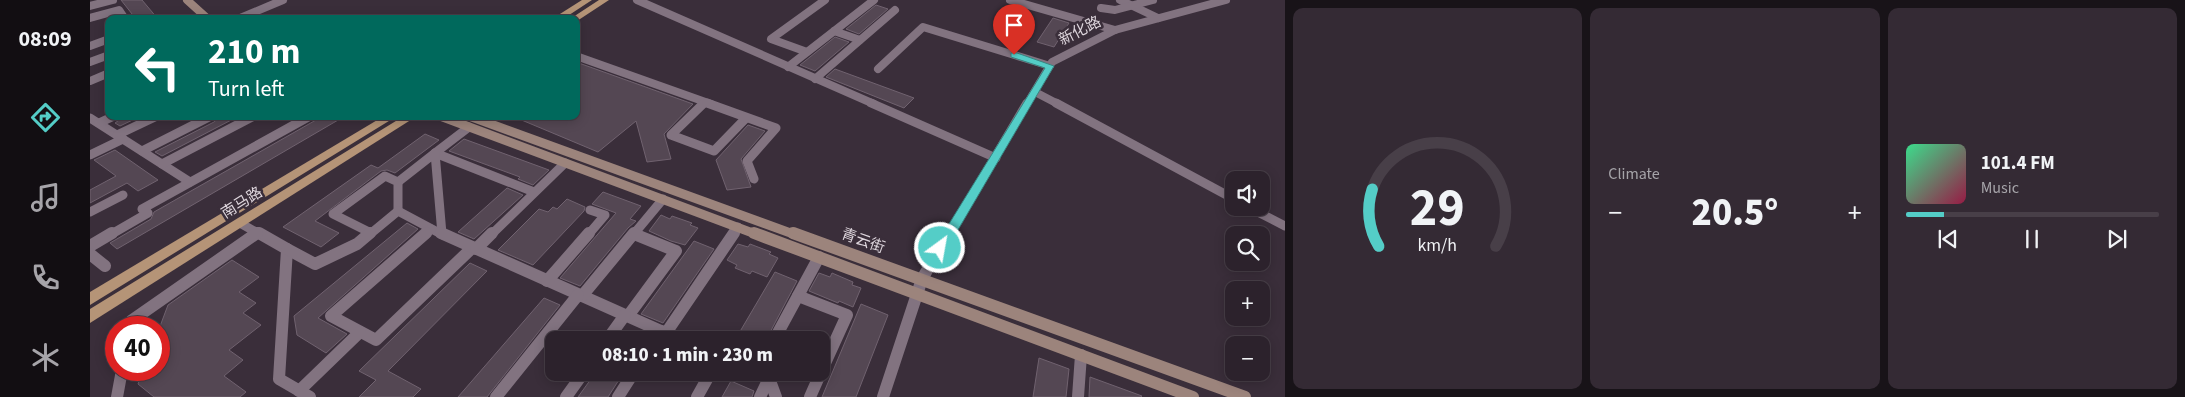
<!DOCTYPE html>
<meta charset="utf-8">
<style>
body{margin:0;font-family:"Source Sans 3","Noto Sans SC",sans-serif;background:#342a34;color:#f1f3f6;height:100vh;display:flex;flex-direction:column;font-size:19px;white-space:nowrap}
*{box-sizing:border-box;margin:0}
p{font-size:16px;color:#a6a4a9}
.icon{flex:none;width:28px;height:28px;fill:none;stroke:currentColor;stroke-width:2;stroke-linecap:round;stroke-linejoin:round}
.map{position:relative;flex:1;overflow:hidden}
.drawer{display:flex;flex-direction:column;gap:8px;padding:8px;background:#181318;width:900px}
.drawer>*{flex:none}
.guide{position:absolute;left:15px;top:15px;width:475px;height:105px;border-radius:10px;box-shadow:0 2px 12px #0003,0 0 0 1px #483f48;background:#00695c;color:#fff;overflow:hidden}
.tools{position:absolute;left:1135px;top:171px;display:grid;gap:10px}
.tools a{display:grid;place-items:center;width:45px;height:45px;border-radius:10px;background:#2c222c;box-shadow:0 2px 12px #0003,0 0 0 1px #483f48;font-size:25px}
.speed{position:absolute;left:15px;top:316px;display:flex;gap:10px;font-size:25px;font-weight:700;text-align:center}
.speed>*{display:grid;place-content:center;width:65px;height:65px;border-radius:50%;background:#2c222c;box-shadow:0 2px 12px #0003,0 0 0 1px #483f48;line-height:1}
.speed .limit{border:8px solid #d22;background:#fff;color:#111}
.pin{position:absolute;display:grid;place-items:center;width:42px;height:42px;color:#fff;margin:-51px -21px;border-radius:50% 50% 50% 0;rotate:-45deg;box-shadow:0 0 5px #0007}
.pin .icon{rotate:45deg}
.me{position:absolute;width:55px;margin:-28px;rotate:32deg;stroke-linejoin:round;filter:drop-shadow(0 0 4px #0008)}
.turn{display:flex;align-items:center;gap:18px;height:105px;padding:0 20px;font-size:22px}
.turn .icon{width:65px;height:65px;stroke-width:2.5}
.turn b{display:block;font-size:35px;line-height:42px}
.big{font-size:38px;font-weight:800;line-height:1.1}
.drawer .tile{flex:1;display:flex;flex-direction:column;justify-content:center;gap:8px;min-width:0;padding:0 18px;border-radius:10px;background:#342a34}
.drawer .dial{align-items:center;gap:0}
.dial svg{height:130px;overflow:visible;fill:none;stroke:#483f48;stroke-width:7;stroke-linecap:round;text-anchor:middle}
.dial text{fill:#f1f3f6;stroke:none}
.song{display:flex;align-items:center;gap:15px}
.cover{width:60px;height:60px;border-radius:8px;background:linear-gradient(135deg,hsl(150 70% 55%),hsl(340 70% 35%))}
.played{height:5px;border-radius:2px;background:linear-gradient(90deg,#54cdc7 15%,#483f48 15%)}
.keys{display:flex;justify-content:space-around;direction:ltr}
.heat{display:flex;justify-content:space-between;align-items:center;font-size:28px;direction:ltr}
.drawer .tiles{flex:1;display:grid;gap:8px;grid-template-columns:repeat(3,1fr)}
.trip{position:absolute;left:455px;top:331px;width:285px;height:50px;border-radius:10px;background:#2c222c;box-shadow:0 2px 12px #0003,0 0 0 1px #483f48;font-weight:800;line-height:50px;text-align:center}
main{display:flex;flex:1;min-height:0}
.menu{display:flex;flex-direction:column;width:90px;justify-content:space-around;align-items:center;background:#120e12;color:#a6a4a9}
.menu .icon{width:35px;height:35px}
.menu .active{color:#54cdc7}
.menu b{font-size:22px;color:#f1f3f6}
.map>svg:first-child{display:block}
.building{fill:#544753;stroke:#70626f}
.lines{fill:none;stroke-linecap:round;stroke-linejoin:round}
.minor-far2{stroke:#827380;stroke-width:8}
.minor-far1{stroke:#827380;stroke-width:9}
.minor{stroke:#827380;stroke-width:12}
.tertiary-far2{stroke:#827380;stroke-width:8}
.tertiary-far1{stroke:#827380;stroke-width:9}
.tertiary{stroke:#827380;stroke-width:12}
.secondary-far2{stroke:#9c847c;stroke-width:8}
.secondary-far1{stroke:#9c847c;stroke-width:9}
.secondary{stroke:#9c847c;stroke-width:12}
.primary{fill:#b59477;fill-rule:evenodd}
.route{fill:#54cdc7;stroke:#378581}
.labels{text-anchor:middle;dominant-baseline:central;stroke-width:5;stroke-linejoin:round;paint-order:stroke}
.street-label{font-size:15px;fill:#ded6dd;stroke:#3a2e3a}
</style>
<main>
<nav class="menu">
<b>08:09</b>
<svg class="icon active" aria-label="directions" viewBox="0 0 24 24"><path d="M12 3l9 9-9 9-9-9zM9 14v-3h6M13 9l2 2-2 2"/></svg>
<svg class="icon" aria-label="music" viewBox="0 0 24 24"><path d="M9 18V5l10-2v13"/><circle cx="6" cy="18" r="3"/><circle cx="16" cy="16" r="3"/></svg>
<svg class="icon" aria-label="phone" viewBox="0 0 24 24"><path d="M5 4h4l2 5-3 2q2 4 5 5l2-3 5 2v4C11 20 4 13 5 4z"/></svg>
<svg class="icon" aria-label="climate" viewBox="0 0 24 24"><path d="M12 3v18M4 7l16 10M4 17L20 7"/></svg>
</nav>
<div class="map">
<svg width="1195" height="397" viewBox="0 0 1195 397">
<rect width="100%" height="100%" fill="#3a2e3a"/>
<g class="building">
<polygon points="31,0 52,0 68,19 46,19"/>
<polygon points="786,5 798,9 769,34 756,29"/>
<polygon points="963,18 979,23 964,47 947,42"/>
<polygon points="745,37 759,42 725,71 710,65"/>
<polygon points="486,62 603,104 574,134 581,159 557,162 546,121 508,152 422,116 486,116"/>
<polygon points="745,69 824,98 814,108 736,77"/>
<polygon points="35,116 51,116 30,126 25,123"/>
<polygon points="131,116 149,116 72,156 65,152 124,122"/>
<polygon points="233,116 255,116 27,249 20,243 61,219 64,212"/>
<polygon points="658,125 675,131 651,159 661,187 637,190 626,160"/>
<polygon points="335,134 349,140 305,173 297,170 291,171 225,221 249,233 231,247 193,227 281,165 288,168"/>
<polygon points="374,139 459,170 443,185 428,179 430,177 359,151"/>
<polygon points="25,150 68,180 48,191 37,183 0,203 0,190 26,176 4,160"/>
<polygon points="417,188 433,195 384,239 368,232"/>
<polygon points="513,192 551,206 540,219 546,221 538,228 490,286 470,278 526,213 502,204"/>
<polygon points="477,199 495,207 494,211 443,265 408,250 449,209 458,212 463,207 467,209"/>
<polygon points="571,215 580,219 582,216 602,223 600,225 608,228 595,245 581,241 559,231"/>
<polygon points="317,223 328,229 228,318 257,334 236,353 207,335 204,316"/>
<polygon points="604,241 624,249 573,323 551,314"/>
<polygon points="648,244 658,247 660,244 681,252 679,254 688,258 677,277 662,271 660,274 645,268 647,265 637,260"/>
<polygon points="142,260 169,277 149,292 166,303 153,313 171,325 139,350 153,360 134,376 156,392 150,397 64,397 48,384 53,370 69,370 69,329 78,305"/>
<polygon points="380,263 397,271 298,371 331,389 323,397 269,397 286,380 269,371"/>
<polygon points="685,272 707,281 676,340 645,340"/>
<polygon points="729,273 740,277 742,273 763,282 762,285 771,288 763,307 749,301 748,303 719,291"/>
<polygon points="454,298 470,305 397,397 368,397"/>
<polygon points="771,304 798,315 766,397 732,397"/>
<polygon points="949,358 979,369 976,397 943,397"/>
<polygon points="506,372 534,372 518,397 488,397"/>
<polygon points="1000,377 1052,396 1051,397 999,397"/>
<polygon points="641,381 664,391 662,397 632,397"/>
</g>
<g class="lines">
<g class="minor-far2">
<polyline points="1030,0 1068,18"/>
<polyline points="0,6 23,0"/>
<polyline points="1011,8 1025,10 1063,0"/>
<polyline points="0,18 29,10 35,19"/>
<polyline points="148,19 193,0"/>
<polyline points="744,31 770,40"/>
<polyline points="0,46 19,39"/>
<polyline points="717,52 681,39 735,0"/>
<polyline points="486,56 621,104"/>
<polyline points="0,62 19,55"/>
<polyline points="698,67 784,0"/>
<polyline points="788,69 833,27 960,66"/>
<polyline points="725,79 805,10"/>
<polyline points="0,81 19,73"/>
<polyline points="945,92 968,104"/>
<polyline points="613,104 614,103"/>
</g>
<g class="minor-far1">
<polyline points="614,103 581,135 624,151 656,118"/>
<polyline points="617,103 686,128 657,161 664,179"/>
<polyline points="966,103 1144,199"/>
<polyline points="0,118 100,182"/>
<polyline points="9,123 24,116"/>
<polyline points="27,135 67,116"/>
<polyline points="52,151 121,116"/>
<polyline points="345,153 444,192"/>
<polyline points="345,153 379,127"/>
<polyline points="0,155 33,139"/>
<polyline points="72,164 164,116"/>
<polyline points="308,182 345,153 352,234"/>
<polyline points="1160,208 1195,226"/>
<polyline points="0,212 33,195"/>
<polyline points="150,223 171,235"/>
<polyline points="281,233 243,214 295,176 308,182 308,211"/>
<polyline points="20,235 58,213 52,209 220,116"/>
<polyline points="165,235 167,233"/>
<polyline points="279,235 308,211 353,235"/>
<polyline points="335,235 341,229"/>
<polyline points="401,235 475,163"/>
<polyline points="498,235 515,215 500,210"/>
<polyline points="543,235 573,199"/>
<polyline points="643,235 648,227"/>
</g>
<g class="minor">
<polyline points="169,233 197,249 189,379 220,397"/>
<polyline points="336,233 241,316 286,340 382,248"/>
<polyline points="351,233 591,340"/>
<polyline points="0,246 22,233"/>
<polyline points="197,249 225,264 267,244 280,233"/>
<polyline points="386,249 402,233"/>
<polyline points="0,254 15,266"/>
<polyline points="457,281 499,233"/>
<polyline points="492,296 544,233"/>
<polyline points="708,296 757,315 731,372"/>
<polyline points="538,316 586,251 544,234"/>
<polyline points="40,328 41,321 167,233"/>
<polyline points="576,333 644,233"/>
<polyline points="517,340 535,315"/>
<polyline points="565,340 571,331"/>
<polyline points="684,340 729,257"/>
<polyline points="666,372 679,378 686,397"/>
<polyline points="209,391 270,332"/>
<polyline points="27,397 32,370"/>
<polyline points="406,397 488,295"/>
<polyline points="476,397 494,372"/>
<polyline points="528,397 544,372"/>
<polyline points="607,397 621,372"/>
<polyline points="670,397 679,378"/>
<polyline points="720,397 731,372"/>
<polyline points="988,397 991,355"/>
</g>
<g class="tertiary-far2">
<polyline points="547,0 784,104"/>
<polyline points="920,0 1025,30"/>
<polyline points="937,104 962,62 1025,30 1136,0"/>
</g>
<g class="tertiary-far1">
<polyline points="781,103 906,158"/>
<polyline points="859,235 937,103"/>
</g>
<polyline class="tertiary" points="793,397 832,279 859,233"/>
<polyline class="secondary-far2" points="97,0 118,19"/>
<g class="secondary-far1">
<polyline points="350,116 668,235"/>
<polyline points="379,116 706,235"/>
</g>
<g class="secondary">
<polyline points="664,233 1103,397"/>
<polyline points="703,233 1155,397"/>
</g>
<g class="primary">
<polygon points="492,0 502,0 473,19 462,19"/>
<polygon points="509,0 519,0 487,21 486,19 480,19"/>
<polygon points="294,116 307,116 0,305 0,292"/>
<polygon points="314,116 327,116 0,323 0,309"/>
</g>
</g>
<polygon class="route" points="921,53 927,53 964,66 855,252 846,252 844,248 846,245 955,68 921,57"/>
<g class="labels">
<g class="street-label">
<text transform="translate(990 31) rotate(-27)">新化路</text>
<text transform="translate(152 203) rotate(-32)">南马路</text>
<text transform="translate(773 241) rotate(20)">青云街</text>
</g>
</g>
</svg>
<div class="tools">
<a><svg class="icon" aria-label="sound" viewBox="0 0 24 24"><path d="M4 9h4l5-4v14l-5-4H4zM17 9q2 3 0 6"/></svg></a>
<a><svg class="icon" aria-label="search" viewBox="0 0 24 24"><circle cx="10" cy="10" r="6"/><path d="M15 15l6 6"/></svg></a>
<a>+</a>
<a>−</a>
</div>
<div class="speed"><div class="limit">40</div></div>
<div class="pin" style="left:924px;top:55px;background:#d93025"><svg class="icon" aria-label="arrive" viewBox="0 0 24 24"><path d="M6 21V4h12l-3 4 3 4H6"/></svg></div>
<svg class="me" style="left:850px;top:248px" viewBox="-20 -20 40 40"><circle r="17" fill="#54cdc7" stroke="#fff" stroke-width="3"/><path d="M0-11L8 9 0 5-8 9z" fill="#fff"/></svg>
<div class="trip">08:10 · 1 min · 230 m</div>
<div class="guide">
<div class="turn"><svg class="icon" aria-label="left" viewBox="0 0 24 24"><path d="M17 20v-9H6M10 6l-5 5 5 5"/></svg><div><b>210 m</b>Turn left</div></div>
</div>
</div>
<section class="drawer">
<div class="tiles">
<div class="tile dial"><svg viewBox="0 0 100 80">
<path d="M14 69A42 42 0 1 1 86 69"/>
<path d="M14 69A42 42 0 0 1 10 34" stroke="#54cdc7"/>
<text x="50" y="56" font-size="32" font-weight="700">29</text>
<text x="50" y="72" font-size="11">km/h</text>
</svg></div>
<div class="tile"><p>Climate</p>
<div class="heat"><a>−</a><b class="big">20.5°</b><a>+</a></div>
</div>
<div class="tile">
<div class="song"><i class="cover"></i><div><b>101.4 FM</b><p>Music</p></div></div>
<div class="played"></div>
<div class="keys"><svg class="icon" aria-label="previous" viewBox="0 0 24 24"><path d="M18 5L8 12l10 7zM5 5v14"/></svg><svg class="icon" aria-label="pause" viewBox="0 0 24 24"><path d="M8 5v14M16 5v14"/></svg><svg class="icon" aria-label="next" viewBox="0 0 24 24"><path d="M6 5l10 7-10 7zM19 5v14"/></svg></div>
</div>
</div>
</section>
</main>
